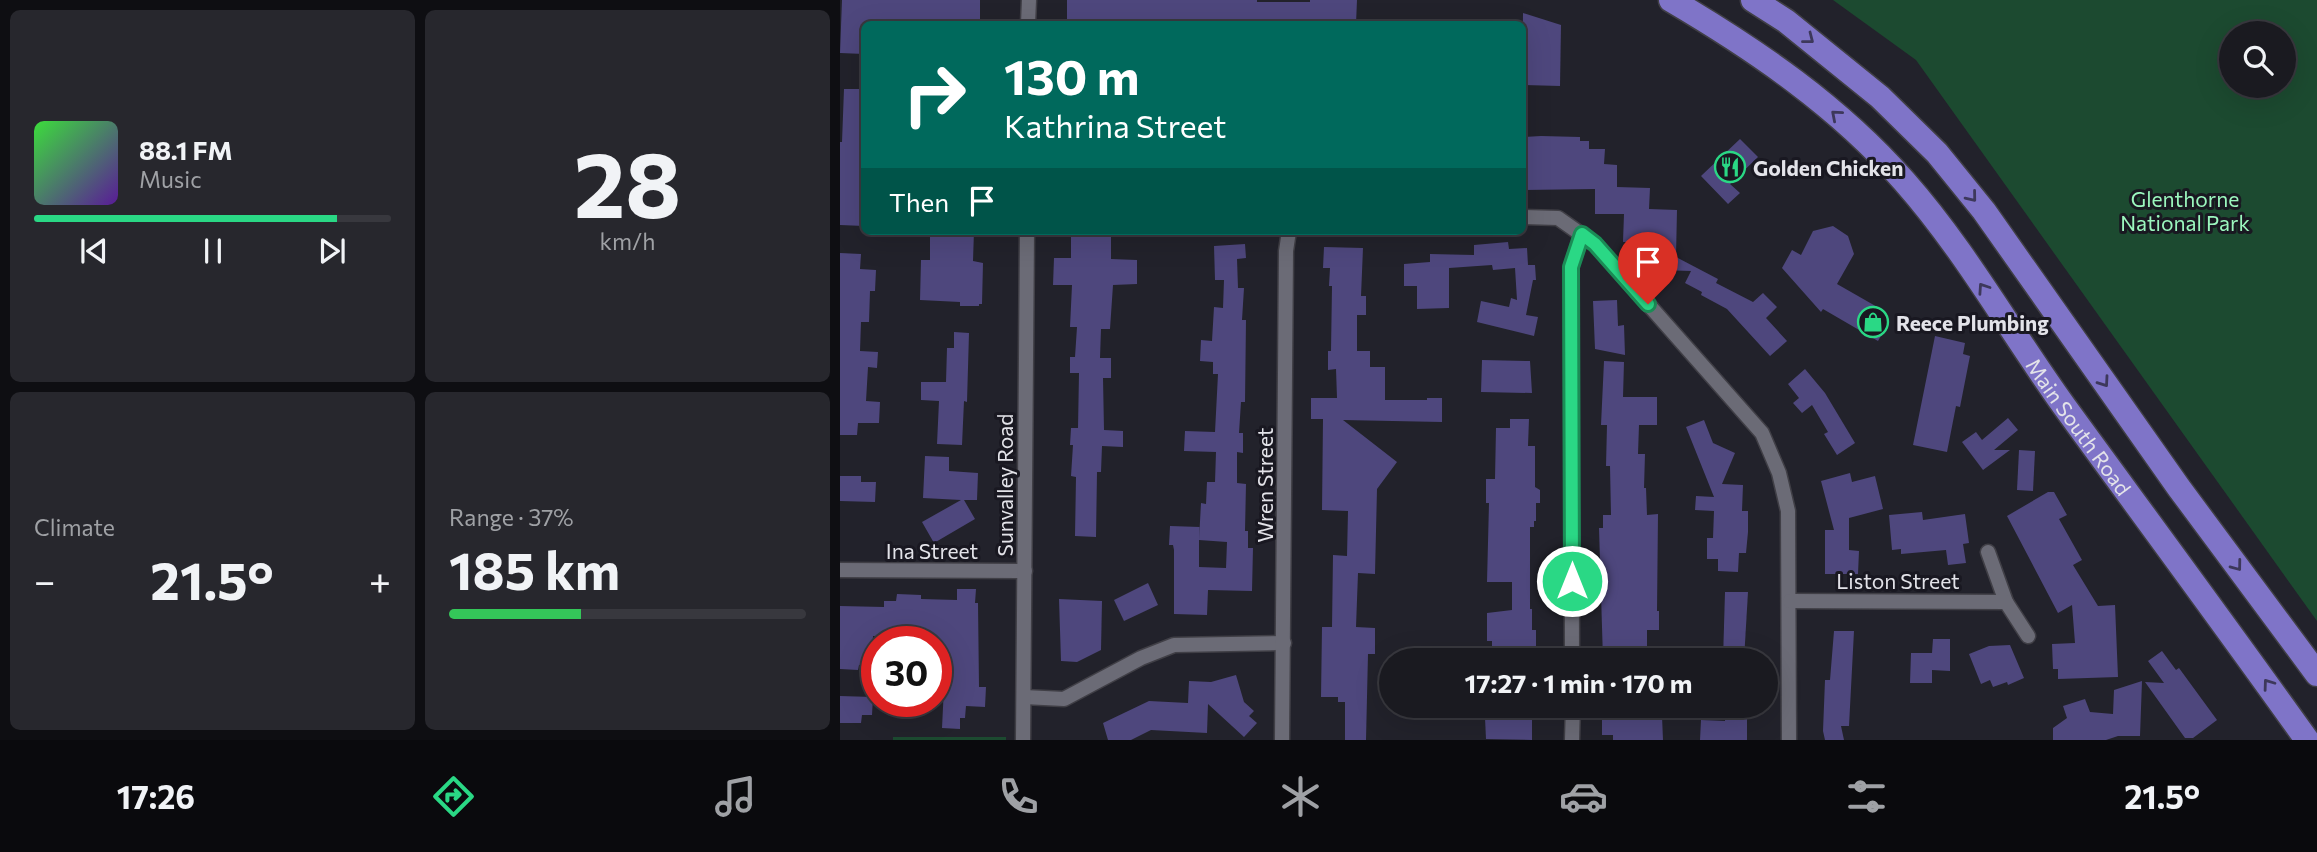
<!DOCTYPE html>
<meta charset="utf-8">
<style>
body{margin:0;font-family:Commissioner,sans-serif;background:#27272d;color:#f1f3f6;height:100vh;display:flex;flex-direction:column;font-size:26px;white-space:nowrap}
*{box-sizing:border-box;margin:0}
p{font-size:23px;color:#9fa1a5}
.icon{flex:none;width:38px;height:38px;fill:none;stroke:currentColor;stroke-width:2;stroke-linecap:round;stroke-linejoin:round}
.map{position:relative;flex:1;overflow:hidden}
.details{display:flex;flex-direction:column;gap:10px;padding:10px;background:#0e0e12;width:840px}
.details>*{flex:none}
.hud{position:absolute;left:21px;top:21px;width:665px;height:214px;border-radius:10px;box-shadow:0 7px 28px #0002,0 0 0 2px #38383e;background:#00695c;color:#fff;overflow:hidden}
.buttons{position:absolute;left:1379px;top:21px;display:grid;gap:14px}
.buttons a{display:grid;place-items:center;width:77px;height:77px;border-radius:50%;background:#1a1a20;box-shadow:0 7px 28px #0002,0 0 0 2px #38383e;font-size:35px}
.speed{position:absolute;left:21px;top:626px;display:flex;gap:14px;font-size:35px;font-weight:700;text-align:center}
.speed>*{display:grid;place-content:center;width:91px;height:91px;border-radius:50%;background:#1a1a20;box-shadow:0 7px 28px #0002,0 0 0 2px #38383e;line-height:1}
.speed .limit{border:10px solid #d22;background:#fff;color:#111}
.pin{position:absolute;display:grid;place-items:center;width:60px;height:60px;color:#fff;margin:-72px -30px;border-radius:50% 50% 50% 0;rotate:-45deg;box-shadow:0 0 7px #0007}
.pin .icon{rotate:45deg}
.me{position:absolute;width:77px;margin:-38px;rotate:0deg;stroke-linejoin:round;filter:drop-shadow(0 0 5px #0008)}
.turn{display:flex;align-items:center;gap:24px;height:147px;padding:0 28px;font-size:32px}
.turn .icon{width:91px;height:91px;stroke-width:2.5}
.turn b{display:block;font-size:49px;line-height:60px}
.then{display:flex;align-items:center;height:66px;padding:0 28px;background:#0003;gap:14px;font-size:26px}
.big{font-size:52px;font-weight:700;line-height:1.1}
.details .tile{flex:1;display:flex;flex-direction:column;justify-content:center;gap:10px;min-width:0;padding:0 24px;border-radius:10px;background:#27272d}
.details .dial{align-items:center;gap:0}
.dial b{font-size:91px;line-height:1}
.song{display:flex;align-items:center;gap:21px}
.cover{width:84px;height:84px;border-radius:10px;background:linear-gradient(135deg,hsl(120 70% 55%),hsl(270 70% 35%))}
.played{height:7px;border-radius:4px;background:linear-gradient(90deg,#2ad885 85%,#38383e 85%)}
.keys{display:flex;justify-content:space-around;direction:ltr}
.heat{display:flex;justify-content:space-between;align-items:center;font-size:38px;direction:ltr}
.charge{height:10px;border-radius:5px;background:linear-gradient(90deg,#34c759 37%,#38383e 0)}
.details .tiles{flex:1;display:grid;gap:10px;grid-template-columns:repeat(2,1fr)}
.trip{position:absolute;left:539px;top:648px;width:399px;height:70px;border-radius:35px;background:#1a1a20;box-shadow:0 7px 28px #0002,0 0 0 2px #38383e;font-weight:700;line-height:70px;text-align:center}
.tabs{display:flex;height:112px;justify-content:space-around;align-items:center;background:#0a0a0d;color:#9fa1a5}
.tabs .icon{width:49px;height:49px}
.tabs .current{color:#2ad885}
.tabs b{font-size:32px;color:#f1f3f6}
main{display:flex;flex:1;min-height:0}
.map>svg:first-child{display:block}
.green{fill:#1c4a30;fill-rule:evenodd}
.building{fill:#4e477d;fill-rule:evenodd}
.lines{fill:none;stroke-linecap:round;stroke-linejoin:round}
.minor-casing{stroke:#403f46;stroke-width:17}
.trunk-casing{stroke:#403f46;stroke-width:27}
.minor{stroke:#6b6b76;stroke-width:14}
.trunk{stroke:#7f74c8;stroke-width:24}
.oneway{stroke:#3d385b}
.route-casing{stroke:#1b8c56;stroke-width:18}
.route{stroke:#2ad885;stroke-width:12}
.labels{text-anchor:middle;dominant-baseline:central;stroke-width:6;stroke-linejoin:round;paint-order:stroke}
.poi-label{font-size:21px;font-weight:bold;fill:#e3e3e9;stroke:#191821;text-anchor:start}
.park-label{font-size:21px;fill:#9bf7be;stroke:#191821}
.street-label{font-size:21px;fill:#e3e3e9;stroke:#191821}
</style>
<main>
<section class="details">
<div class="tiles">
<div class="tile">
<div class="song"><i class="cover"></i><div><b>88.1 FM</b><p>Music</p></div></div>
<div class="played"></div>
<div class="keys"><svg class="icon" aria-label="previous" viewBox="0 0 24 24"><path d="M18 5L8 12l10 7zM5 5v14"/></svg><svg class="icon" aria-label="pause" viewBox="0 0 24 24"><path d="M8 5v14M16 5v14"/></svg><svg class="icon" aria-label="next" viewBox="0 0 24 24"><path d="M6 5l10 7-10 7zM19 5v14"/></svg></div>
</div>
<div class="tile dial"><b>28</b><p>km/h</p></div>
<div class="tile"><p>Climate</p>
<div class="heat"><a>−</a><b class="big">21.5°</b><a>+</a></div>
</div>
<div class="tile"><p>Range · 37%</p><b class="big">185 km</b><div class="charge"></div></div>
</div>
</section>
<div class="map">
<svg width="1477" height="740" viewBox="0 0 1477 740">
<rect width="100%" height="100%" fill="#22222b"/>
<g class="green">
<path d="M993 0H1477V621L1076 60ZM1391 33H1444V86H1391Z"/>
<rect x="53" y="737" width="113" height="3"/>
</g>
<g class="building">
<polygon points="2,0 140,0 140,24 111,24 111,22 77,19 77,24 24,24 24,54 0,53"/>
<polygon points="227,0 417,0 417,2 470,2 470,0 517,0 516,24 227,24"/>
<polygon points="683,13 721,25 720,86 682,85"/>
<polygon points="4,89 24,89 24,165 22,165 21,200 24,201 24,226 0,225 0,142 2,142"/>
<polygon points="701,136 740,137 740,141 749,141 749,149 765,149 764,164 777,165 777,187 810,188 809,209 837,210 836,257 878,279 876,283 913,302 923,293 937,307 926,318 947,341 930,356 887,309 861,295 862,292 845,283 851,271 819,270 819,267 811,267 811,242 783,242 784,214 755,214 755,189 682,190 682,137"/>
<polygon points="900,139 918,157 890,184 900,193 888,204 861,176"/>
<polygon points="993,226 1008,236 1014,254 997,284 1046,312 1041,321 1047,325 1038,341 983,309 981,312 942,268 952,250 961,255 973,231"/>
<polygon points="90,231 134,231 133,261 143,263 142,304 139,304 139,306 120,306 120,302 80,300 81,260 90,260"/>
<polygon points="231,231 271,231 271,259 297,260 297,284 273,285 270,329 261,329 260,358 271,358 271,378 263,378 264,430 283,431 283,447 262,446 261,472 257,472 256,537 235,536 236,477 231,476 233,445 230,445 231,428 238,428 239,373 230,373 230,357 235,357 237,327 230,327 232,285 213,285 214,258 231,258"/>
<polygon points="668,242 669,249 687,248 688,265 695,265 696,280 693,280 686,315 698,317 694,336 637,322 641,301 669,307 671,298 677,300 675,268 653,270 652,265 609,268 609,308 577,309 577,286 564,286 564,264 590,262 590,254 634,255 634,245"/>
<path d="M405 244 406 258 397 259 398 288H404L402 320H406L405 402H401L399 433H403V453L397 452V483L406 484 405 531H408V548H413L412 591 368 590 367 615 334 614V550L333 545H329L330 526 360 527 359 540 361 503 366 504 367 482H375L376 452 344 451 345 431 375 432 378 374H373V362L360 361 361 340 372 341 374 307 383 308 384 280H375L374 246ZM359 540 387 542 386 568 359 567Z"/>
<polygon points="484,247 523,248 521,296 526,296 526,315 517,315 517,351 530,351 530,367 545,367 545,400 587,400 587,398 602,398 602,422 503,420 557,462 537,489 535,574 518,573 516,627 535,628 535,654 528,654 526,740 505,740 505,702 498,702 498,697 481,697 482,627 492,627 493,555 507,556 508,511 482,510 483,419 471,419 471,398 497,398 496,369 488,370 488,351 491,351 492,286 489,286 490,268 483,268"/>
<polygon points="0,253 21,254 20,269 36,270 35,291 30,291 29,322 21,322 20,351 38,352 37,368 28,367 26,401 40,402 39,423 18,423 17,435 0,435"/>
<polygon points="777,300 778,326 784,325 785,355 755,349 753,301"/>
<polygon points="114,332 129,333 127,402 124,401 122,445 97,444 99,401 81,400 81,382 106,382 107,348 114,348"/>
<polygon points="1095,336 1125,343 1123,354 1130,356 1120,407 1116,406 1107,452 1073,445"/>
<polygon points="642,360 690,361 692,393 641,392"/>
<polygon points="764,361 784,362 783,397 817,397 817,425 799,425 798,454 805,454 804,488 806,488 807,515 818,514 817,611 819,611 819,630 807,630 807,660 763,660 759,528 763,528 763,515 771,515 770,466 766,466 767,425 761,425"/>
<polygon points="965,369 985,393 1015,443 997,455 984,434 988,432 972,405 962,413 953,403 959,398 948,384"/>
<polygon points="1168,418 1178,430 1154,450 1170,450 1143,470 1122,442 1136,432 1142,440"/>
<polygon points="670,419 689,419 688,446 695,446 695,487 700,490 700,503 696,503 696,521 694,521 694,527 690,527 690,609 692,609 692,630 696,630 696,660 652,660 652,641 647,641 647,613 672,610 672,582 647,582 649,503 646,503 646,479 655,479 656,428 670,428"/>
<polygon points="864,420 873,443 895,453 882,484 903,485 902,511 908,511 908,532 906,553 899,553 898,572 878,571 878,559 867,559 867,538 873,538 874,511 855,510 856,496 874,497 846,427"/>
<polygon points="1179,450 1195,451 1193,491 1177,490"/>
<polygon points="85,456 109,457 109,471 138,473 137,500 124,500 135,519 94,543 82,522 121,500 83,498"/>
<polygon points="1010,473 1012,482 1035,476 1043,509 1009,518 1009,550 1019,551 1018,574 985,574 985,530 994,530 981,481"/>
<polygon points="0,476 21,476 21,482 36,482 35,502 0,501"/>
<polygon points="1208,492 1214,492 1227,515 1219,519 1242,560 1233,565 1258,606 1275,605 1278,677 1218,679 1218,669 1213,669 1212,644 1235,643 1232,605 1218,613 1167,516"/>
<polygon points="1082,512 1083,520 1125,514 1129,543 1123,544 1126,563 1108,565 1106,550 1061,554 1061,549 1052,550 1049,515"/>
<polygon points="308,583 318,605 284,621 274,600"/>
<polygon points="117,589 136,589 135,603 138,603 139,687 146,687 145,707 126,706 125,718 120,718 120,729 102,728 105,666 97,666 97,637 33,636 32,665 19,665 18,670 0,669 0,606 44,607 44,601 56,601 57,594 81,595 81,599 117,600"/>
<polygon points="885,592 908,592 904,660 883,660"/>
<polygon points="219,599 262,601 261,650 237,662 221,661"/>
<polygon points="994,631 1014,631 1009,726 1001,726 1004,740 985,740 983,731 985,680 990,680"/>
<polygon points="1093,639 1110,639 1110,671 1092,670 1092,683 1070,683 1071,653 1092,653"/>
<polygon points="1170,645 1184,678 1168,685 1167,682 1153,687 1150,680 1141,684 1129,654 1149,646"/>
<polygon points="1322,651 1336,670 1339,668 1377,720 1353,738 1345,738 1305,682 1324,683 1308,661"/>
<polygon points="396,675 404,702 414,711 409,716 417,723 404,737 368,704 367,733 311,730 291,740 268,740 263,723 309,701 348,703 349,681 371,682"/>
<polygon points="1302,681 1300,736 1278,736 1266,740 1213,740 1213,728 1227,718 1223,706 1245,699 1250,712 1273,714 1274,690"/>
<polygon points="0,696 33,697 32,715 22,715 21,723 0,723"/>
<polygon points="885,706 907,707 907,740 860,740 861,720 885,721"/>
<polygon points="796,709 796,717 822,716 823,740 773,740 773,735 762,735 762,710"/>
<polygon points="645,718 692,718 692,740 646,739"/>
</g>
<g class="lines">
<g class="minor-casing">
<g id="minor">
<polyline points="188,24 189,0"/>
<polyline points="682,217 718,218 755,244 922,433 939,473 948,511 949,740"/>
<polyline points="1148,552 1166,602"/>
<polyline points="0,570 185,571"/>
<polyline points="950,601 1166,602 1188,636"/>
<polyline points="732,660 731,267 742,234"/>
<polyline points="184,697 224,699 301,658 334,645 444,643"/>
<polyline points="183,740 187,231"/>
<polyline points="442,740 446,251 449,231"/>
<polyline points="732,740 733,705"/>
</g>
</g>
<g class="trunk-casing">
<g id="trunk">
<path id="s1" d="M831 0C916 50 998 106 1064 181 1125 250 1170 331 1224 406 1305 517 1387 628 1467 740"/>
<polyline points="913,0 946,21 1040,97 1097,153 1144,211 1339,488 1477,674"/>
</g>
</g>
<use href="#minor" class="minor"/>
<use href="#trunk" class="trunk"/>
</g>
<defs><path id="oneway-chevron" d="M-2-3.5L2.5 0L-2 3.5" fill="none" stroke-width="1.6" stroke-linecap="round" stroke-linejoin="round" transform="scale(1.75)"/></defs>
<g class="oneway">
<use href="#oneway-chevron" transform="translate(969 39) rotate(38)"/>
<use href="#oneway-chevron" transform="translate(996 115) rotate(-139)"/>
<use href="#oneway-chevron" transform="translate(1132 197) rotate(51)"/>
<use href="#oneway-chevron" transform="translate(1143 288) rotate(-124)"/>
<use href="#oneway-chevron" transform="translate(1264 382) rotate(55)"/>
<use href="#oneway-chevron" transform="translate(1397 566) rotate(53)"/>
<use href="#oneway-chevron" transform="translate(1428 684) rotate(-126)"/>
</g>
<g class="lines">
<g class="route-casing">
<polyline id="route" points="732,581 731,267 742,234 755,244 808,304"/>
</g>
<use href="#route" class="route"/>
</g>
<defs>
<g id="restaurant-ring" transform="scale(1.575)"><circle r="9.5" fill="#191821" stroke="#2ad885" stroke-width="1.5"/><path d="M-5-6h1v4h1v-4h1v4h1v-4h1v5L-1.5 .5V6h-2V.5L-5-1ZM5-6V6H3V1.5H1.5Q1.5-4 5-6Z" fill="#2ad885"/></g>
<g id="shop-ring" transform="scale(1.575)"><circle r="9.5" fill="#191821" stroke="#2ad885" stroke-width="1.5"/><path d="M-5-2.5h2.3a2.7 3.5 0 0 1 5.4 0H5L5.5 6h-11ZM-1.5-2.5h3a1.5 2.3 0 0 0-3 0Z" fill="#2ad885"/></g>
</defs>
<g fill-rule="evenodd">
<use href="#restaurant-ring" x="890" y="167"/>
<use href="#shop-ring" x="1033" y="322"/>
</g>
<g class="labels">
<g class="poi-label">
<text x="913" y="167">Golden Chicken</text>
<text x="1056" y="322">Reece Plumbing</text>
</g>
<g class="park-label">
<text x="1345" y="198">Glenthorne<tspan x="1345" dy="24">National Park</tspan></text>
</g>
<g class="street-label">
<text stroke="none"><textPath href="#s1" startOffset="598">Main South Road</textPath></text>
<text transform="translate(164 485) rotate(-90)">Sunvalley Road</text>
<text transform="translate(424 485) rotate(-90)">Wren Street</text>
<text x="92" y="550">Ina Street</text>
<text x="1058" y="580">Liston Street</text>
</g>
</g>
</svg>
<div class="buttons">
<a><svg class="icon" aria-label="search" viewBox="0 0 24 24"><circle cx="10" cy="10" r="6"/><path d="M15 15l6 6"/></svg></a>
</div>
<div class="speed"><div class="limit">30</div></div>
<div class="pin" style="left:808px;top:304px;background:#d93025"><svg class="icon" aria-label="arrive" viewBox="0 0 24 24"><path d="M6 21V4h12l-3 4 3 4H6"/></svg></div>
<svg class="me" style="left:732px;top:581px" viewBox="-20 -20 40 40"><circle r="17" fill="#2ad885" stroke="#fff" stroke-width="3"/><path d="M0-11L8 9 0 5-8 9z" fill="#fff"/></svg>
<div class="trip">17:27 · 1 min · 170 m</div>
<div class="hud">
<div class="turn"><svg class="icon" aria-label="right" viewBox="0 0 24 24"><path d="M7 20v-9h11M14 6l5 5-5 5"/></svg><div><b>130 m</b>Kathrina Street</div></div>
<div class="then">Then<svg class="icon" aria-label="arrive" viewBox="0 0 24 24"><path d="M6 21V4h12l-3 4 3 4H6"/></svg></div>
</div>
</div>
</main>
<nav class="tabs">
<b>17:26</b>
<svg class="icon current" aria-label="directions" viewBox="0 0 24 24"><path d="M12 3l9 9-9 9-9-9zM9 14v-3h6M13 9l2 2-2 2"/></svg>
<svg class="icon" aria-label="music" viewBox="0 0 24 24"><path d="M9 18V5l10-2v13"/><circle cx="6" cy="18" r="3"/><circle cx="16" cy="16" r="3"/></svg>
<svg class="icon" aria-label="phone" viewBox="0 0 24 24"><path d="M5 4h4l2 5-3 2q2 4 5 5l2-3 5 2v4C11 20 4 13 5 4z"/></svg>
<svg class="icon" aria-label="climate" viewBox="0 0 24 24"><path d="M12 3v18M4 7l16 10M4 17L20 7"/></svg>
<svg class="icon" aria-label="car" viewBox="0 0 24 24"><path d="M5 17H2v-5l4-1 3-4h7l3 4 3 1v5h-3M9 17h6M6 11h13"/><circle cx="7" cy="17" r="2"/><circle cx="17" cy="17" r="2"/></svg>
<svg class="icon" aria-label="filters" viewBox="0 0 24 24"><path d="M4 7h16M4 17h16"/><circle cx="9" cy="7" r="2"/><circle cx="15" cy="17" r="2"/></svg>
<b>21.5°</b>
</nav>
